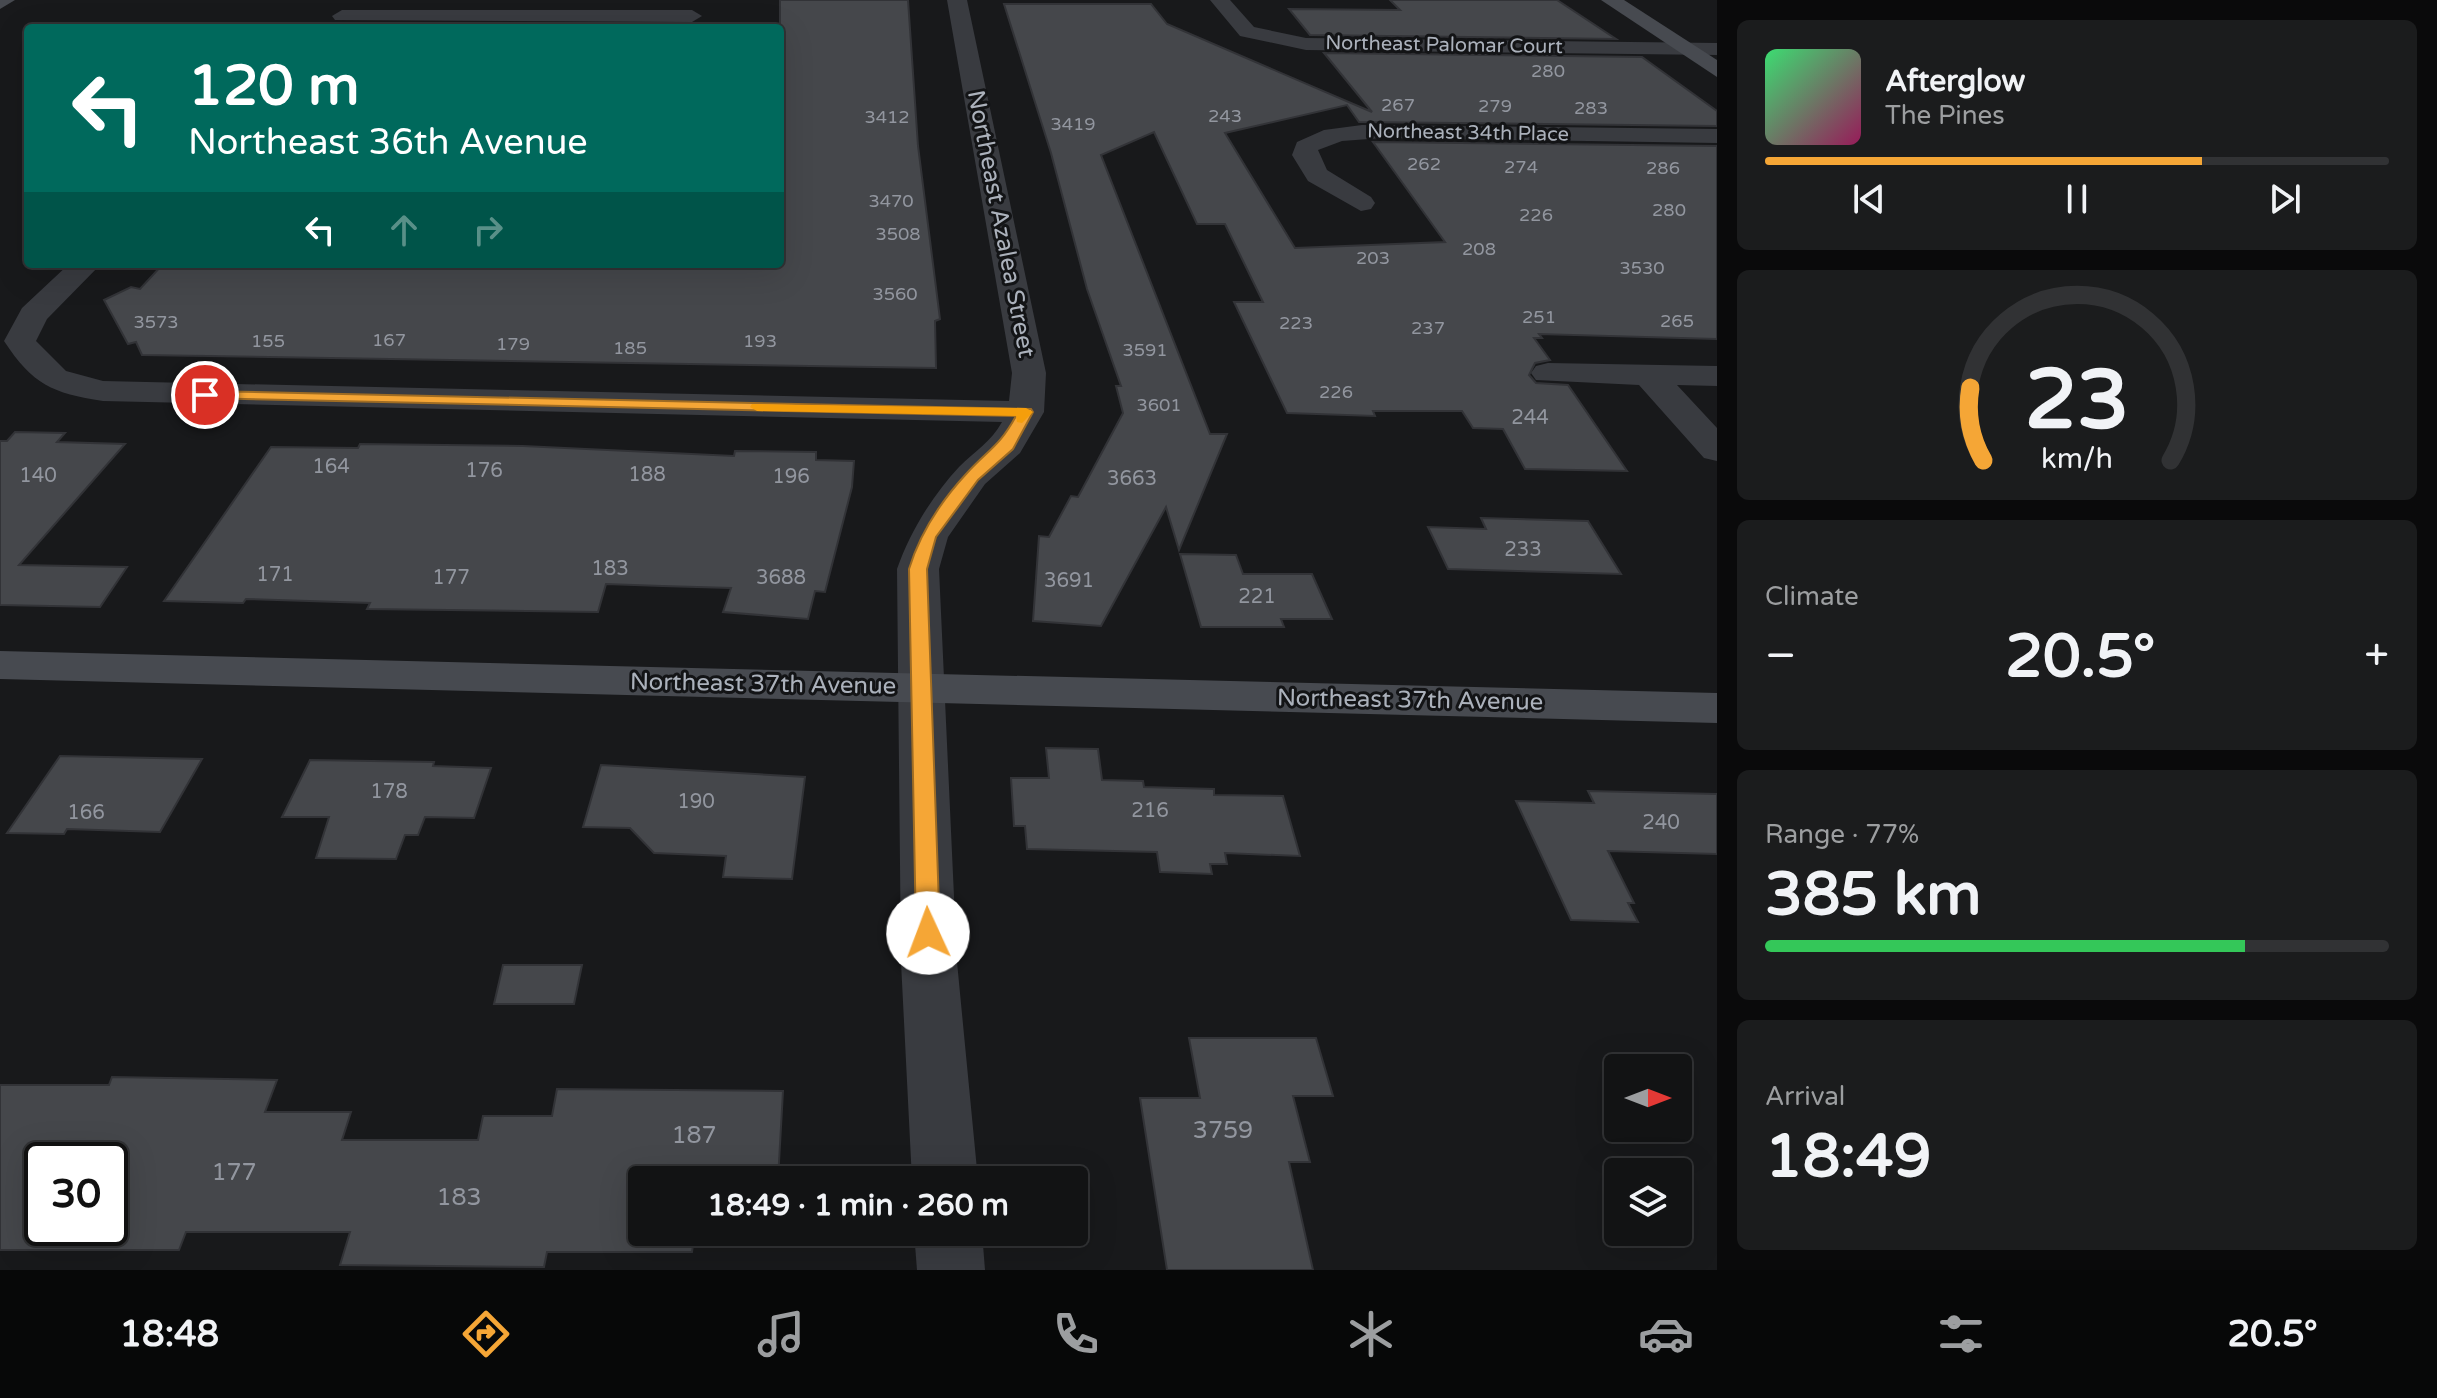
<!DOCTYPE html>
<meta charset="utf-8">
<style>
body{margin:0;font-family:"Varela Round",sans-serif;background:#1b1c1d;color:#f1f3f6;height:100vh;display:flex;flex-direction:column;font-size:30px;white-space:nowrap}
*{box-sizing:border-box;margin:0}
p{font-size:26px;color:#9c9ea0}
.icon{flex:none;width:44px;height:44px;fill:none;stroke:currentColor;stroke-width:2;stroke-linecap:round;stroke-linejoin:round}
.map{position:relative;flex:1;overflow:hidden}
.details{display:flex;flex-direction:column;gap:20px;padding:20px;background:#0a0a0b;width:720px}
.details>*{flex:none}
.hud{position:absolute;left:24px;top:24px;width:760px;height:244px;border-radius:8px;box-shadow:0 8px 32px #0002,0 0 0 2px #313234;background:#00695c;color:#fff;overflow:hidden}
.needle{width:52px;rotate:90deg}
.tools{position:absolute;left:1604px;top:1054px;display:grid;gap:16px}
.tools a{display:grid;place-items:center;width:88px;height:88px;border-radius:8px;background:#121314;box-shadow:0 8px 32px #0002,0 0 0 2px #313234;font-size:40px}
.speed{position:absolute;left:24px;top:1142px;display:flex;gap:16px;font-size:40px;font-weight:700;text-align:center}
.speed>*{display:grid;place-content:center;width:104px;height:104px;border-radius:50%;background:#121314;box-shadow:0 8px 32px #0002,0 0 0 2px #313234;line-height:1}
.speed .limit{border:4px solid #111;border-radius:12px;background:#fff;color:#111}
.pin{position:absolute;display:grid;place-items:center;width:68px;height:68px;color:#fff;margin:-34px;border:4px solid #fff;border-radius:50%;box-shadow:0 2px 8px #0007}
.me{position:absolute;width:88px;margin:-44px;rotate:358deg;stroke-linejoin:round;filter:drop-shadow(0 0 6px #0008)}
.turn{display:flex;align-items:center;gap:28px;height:168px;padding:0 32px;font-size:36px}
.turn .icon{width:104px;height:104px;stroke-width:2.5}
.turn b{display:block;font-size:56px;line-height:68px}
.lanes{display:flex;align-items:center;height:76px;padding:0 32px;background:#0003;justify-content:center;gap:40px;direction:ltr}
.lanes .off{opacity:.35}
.big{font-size:60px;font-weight:700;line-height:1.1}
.details .card{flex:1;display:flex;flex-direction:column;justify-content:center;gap:12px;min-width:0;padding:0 28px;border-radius:12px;background:#1b1c1d}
.details .dial{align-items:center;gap:0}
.dial svg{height:208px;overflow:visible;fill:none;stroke:#313234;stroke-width:7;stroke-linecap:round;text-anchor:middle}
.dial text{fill:#f1f3f6;stroke:none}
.song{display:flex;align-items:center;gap:24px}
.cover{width:96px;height:96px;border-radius:12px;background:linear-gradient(135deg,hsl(140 70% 55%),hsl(330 70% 35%))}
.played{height:8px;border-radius:4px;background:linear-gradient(90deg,#f5a636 70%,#313234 70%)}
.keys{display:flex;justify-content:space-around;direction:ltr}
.heat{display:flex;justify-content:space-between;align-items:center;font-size:44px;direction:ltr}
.charge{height:12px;border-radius:6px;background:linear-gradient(90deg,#34c759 77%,#313234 0)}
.trip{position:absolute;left:628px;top:1166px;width:460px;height:80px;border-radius:8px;background:#121314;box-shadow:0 8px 32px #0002,0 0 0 2px #313234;font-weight:700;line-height:80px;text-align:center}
.dock{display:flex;height:128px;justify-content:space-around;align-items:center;background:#070808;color:#9c9ea0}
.dock .icon{width:56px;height:56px}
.dock .selected{color:#f5a636}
.dock b{font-size:36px;color:#f1f3f6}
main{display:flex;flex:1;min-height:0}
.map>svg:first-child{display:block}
.building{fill:#45474b;stroke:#323337;stroke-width:2;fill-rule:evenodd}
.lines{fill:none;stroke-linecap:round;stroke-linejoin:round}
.street{fill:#393b40;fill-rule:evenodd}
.secondary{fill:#474a50;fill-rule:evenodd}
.route{fill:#f5a636;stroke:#9f6c23;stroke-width:2}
.slow{fill:#f59e0b}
.labels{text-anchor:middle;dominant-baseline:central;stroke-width:6;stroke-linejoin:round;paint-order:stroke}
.far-number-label{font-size:18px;fill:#92969f}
.far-street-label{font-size:20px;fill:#abb1bb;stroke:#131416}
.number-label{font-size:20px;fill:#92969f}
.street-label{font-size:24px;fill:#abb1bb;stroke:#131416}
.near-number-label{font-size:24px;fill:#92969f}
</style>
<main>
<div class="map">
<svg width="1717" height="1270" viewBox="0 0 1717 1270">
<rect width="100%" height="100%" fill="#18191b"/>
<g class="building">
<polygon points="780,0 908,0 918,146 940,319 935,321 936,368 142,355 136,342 128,344 104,300 131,287 140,289 163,264 727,264 734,267 780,264"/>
<polygon points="1390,0 1557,0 1616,39 1310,35 1289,9 1400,10"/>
<polygon points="1004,4 1151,4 1167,24 1372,112 1324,53 1642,57 1717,111 1717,126 1359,122 1347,105 1225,133 1295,248 1445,242 1373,142 1717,146 1717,339 1539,334 1542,338 1534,338 1550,360 1535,363 1529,375 1536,383 1568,385 1627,471 1525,469 1503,429 1473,428 1462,411 1373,411 1375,416 1287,413 1234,302 1263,302 1225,224 1197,224 1154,132 1101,155 1210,434 1227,434 1179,550 1166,507 1101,626 1033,621 1039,536 1049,537 1071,496 1078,497 1123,413 1116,386 1121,386 1087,289 1051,153"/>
<polygon points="15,432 65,433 57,442 125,444 19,565 127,567 100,607 0,605 0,441 7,441"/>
<polygon points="360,444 523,446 734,456 735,451 816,452 816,460 854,461 852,487 825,592 815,591 808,619 723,612 731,588 662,586 606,584 598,612 367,609 370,603 246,599 243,603 164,601 271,447 358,448"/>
<polygon points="1481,518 1588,521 1621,574 1448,569 1428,527 1486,529"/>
<polygon points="1180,554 1236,555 1243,574 1312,574 1332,619 1281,619 1284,627 1201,627"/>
<polygon points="1046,748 1098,749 1102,780 1143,781 1144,787 1214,789 1214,795 1283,796 1300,856 1225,853 1227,864 1210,864 1212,874 1160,872 1157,852 1027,849 1025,826 1014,826 1011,778 1049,778"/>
<polygon points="60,756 202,759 160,832 67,829 64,834 7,833"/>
<polygon points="310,760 434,762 433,766 491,768 474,818 425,817 418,835 405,835 396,859 316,858 329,817 282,817"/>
<polygon points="601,765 805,777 792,879 723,877 726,856 654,853 630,828 583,827"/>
<polygon points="1588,791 1717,794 1717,854 1608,851 1634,903 1628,903 1638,922 1571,920 1516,801 1594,803"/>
<polygon points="503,965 582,965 574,1004 494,1004"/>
<polygon points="1189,1038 1316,1038 1333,1096 1293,1096 1310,1162 1289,1162 1313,1270 1167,1270 1140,1098 1200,1098"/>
<path d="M112 1077 277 1080 265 1112H351L342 1140H478L483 1116H552L557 1089 783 1091 778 1180H642V1232H695L692 1252H547L544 1267 340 1265 350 1232H186L179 1250H0V1085H109ZM42 1160H110V1228H42Z"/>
</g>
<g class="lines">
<g class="street">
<path d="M947 0H967L1046 373 1044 412 1020 453 985 484 948 537 939 569 957 962 978 1180H912L901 962 897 569C910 532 932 496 959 467 975 451 991 442 1002 422L103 401C52 393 33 385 4 341L22 308 69 264H101L47 319 36 341 66 371 103 381 1009 401 1012 373Z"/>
<polygon points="1210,0 1230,0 1254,27 1306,38 1717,43 1717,55 1306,50 1240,36"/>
<polygon points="342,10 692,10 702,16 692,22 335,20 332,16"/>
<polygon points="1362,125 1717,129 1717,143 1382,138 1342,141 1318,150 1327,170 1371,197 1375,203 1371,209 1361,211 1308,181 1292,155 1297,142 1324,130"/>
<polygon points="1548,363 1717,366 1717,386 1677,385 1717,428 1717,461 1704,458 1639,385 1536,380 1531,373 1536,366"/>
<polygon points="914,1232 982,1232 985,1270 917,1270"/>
</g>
<g class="secondary">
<polygon points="0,0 15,0 0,9"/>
<polygon points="1601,0 1624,0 1717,60 1717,77"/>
<polygon points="0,651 1717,693 1717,723 0,679"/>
</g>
</g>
<path class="route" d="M205 391 1031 409 1033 412 1013 449 978 480 936 537 927 569 940 933 936 939H920L916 933 909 569C920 533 941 501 967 473 989 449 999 447 1016 416L200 398 197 395Z"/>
<polygon class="slow" points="752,404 1026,408 1033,412 1022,423 1017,422 1016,416 757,411 750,407"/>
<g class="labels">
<g class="far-number-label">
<text x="1548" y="71">280</text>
<text x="1398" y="105">267</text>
<text x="1495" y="106">279</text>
<text x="1591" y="108">283</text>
<text x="1225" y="116">243</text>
<text x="887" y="117">3412</text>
<text x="1073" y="124">3419</text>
<text x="1424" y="164">262</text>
<text x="1521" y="167">274</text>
<text x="1663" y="168">286</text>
<text x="891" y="201">3470</text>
<text x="1669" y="210">280</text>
<text x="1536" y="215">226</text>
<text x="898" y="234">3508</text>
<text x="1479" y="249">208</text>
<text x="1373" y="258">203</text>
<text x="1642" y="268">3530</text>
<text x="895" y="294">3560</text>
<text x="1539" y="317">251</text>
<text x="1677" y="321">265</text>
<text x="156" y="322">3573</text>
<text x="1296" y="323">223</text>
<text x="1428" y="328">237</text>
<text x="389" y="340">167</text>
<text x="268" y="341">155</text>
<text x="760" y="341">193</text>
<text x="513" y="344">179</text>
<text x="630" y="348">185</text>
<text x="1145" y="350">3591</text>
<text x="1336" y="392">226</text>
<text x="1159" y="405">3601</text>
</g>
<g class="far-street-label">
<text transform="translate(1444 45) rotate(1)">Northeast Palomar Court</text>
<text transform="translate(1468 133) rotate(1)">Northeast 34th Place</text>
</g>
<g class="number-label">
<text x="1530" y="418">244</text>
<text x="331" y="467">164</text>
<text x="484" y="471">176</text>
<text x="647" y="475">188</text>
<text x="38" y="476">140</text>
<text x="791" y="477">196</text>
<text x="1132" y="479">3663</text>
<text x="1523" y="550">233</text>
<text x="610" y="569">183</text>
<text x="275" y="575">171</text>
<text x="451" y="578">177</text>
<text x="781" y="578">3688</text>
<text x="1069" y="581">3691</text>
<text x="1257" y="597">221</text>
<text x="389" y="792">178</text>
<text x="696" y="802">190</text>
<text x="1150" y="811">216</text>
<text x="86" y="813">166</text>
<text x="1661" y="823">240</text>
</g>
<g class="street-label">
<text transform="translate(1001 224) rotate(79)">Northeast Azalea Street</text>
<text transform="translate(763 684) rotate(1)">Northeast 37th Avenue</text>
<text transform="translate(1410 700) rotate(1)">Northeast 37th Avenue</text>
</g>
<g class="near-number-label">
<text x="1223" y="1130">3759</text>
<text x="694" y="1135">187</text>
<text x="234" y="1172">177</text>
<text x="459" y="1197">183</text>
</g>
</g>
</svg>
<div class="tools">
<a><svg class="needle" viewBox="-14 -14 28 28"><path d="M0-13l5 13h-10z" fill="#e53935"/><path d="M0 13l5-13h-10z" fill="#9c9ea0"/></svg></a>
<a><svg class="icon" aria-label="layers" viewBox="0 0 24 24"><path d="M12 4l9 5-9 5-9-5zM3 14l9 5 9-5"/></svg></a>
</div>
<div class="speed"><div class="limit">30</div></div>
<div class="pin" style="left:205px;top:395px;background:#d93025"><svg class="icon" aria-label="arrive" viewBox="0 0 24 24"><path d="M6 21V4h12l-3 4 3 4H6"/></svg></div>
<svg class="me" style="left:928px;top:933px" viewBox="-20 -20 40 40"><circle r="19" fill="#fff"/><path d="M0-13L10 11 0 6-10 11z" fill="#f5a636"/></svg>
<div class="trip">18:49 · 1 min · 260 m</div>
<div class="hud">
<div class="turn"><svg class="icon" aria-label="left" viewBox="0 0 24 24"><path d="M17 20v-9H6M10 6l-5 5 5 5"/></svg><div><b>120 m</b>Northeast 36th Avenue</div></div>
<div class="lanes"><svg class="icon" aria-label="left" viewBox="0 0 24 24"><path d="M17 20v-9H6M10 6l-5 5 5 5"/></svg><svg class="icon off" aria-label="ahead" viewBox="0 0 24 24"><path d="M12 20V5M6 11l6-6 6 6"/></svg><svg class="icon off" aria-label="right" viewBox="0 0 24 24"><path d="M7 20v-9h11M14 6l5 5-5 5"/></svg></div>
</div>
</div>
<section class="details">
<div class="card">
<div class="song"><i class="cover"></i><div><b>Afterglow</b><p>The Pines</p></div></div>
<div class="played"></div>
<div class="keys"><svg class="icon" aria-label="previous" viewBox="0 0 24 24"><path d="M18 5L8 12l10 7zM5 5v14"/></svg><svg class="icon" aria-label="pause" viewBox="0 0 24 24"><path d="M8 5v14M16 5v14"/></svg><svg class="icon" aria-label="next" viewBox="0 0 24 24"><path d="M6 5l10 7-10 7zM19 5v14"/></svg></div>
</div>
<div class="card dial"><svg viewBox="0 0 100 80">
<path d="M14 69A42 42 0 1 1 86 69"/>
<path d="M14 69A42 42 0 0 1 9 41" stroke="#f5a636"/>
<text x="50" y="56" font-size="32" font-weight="700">23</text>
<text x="50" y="72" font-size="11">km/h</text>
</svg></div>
<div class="card"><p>Climate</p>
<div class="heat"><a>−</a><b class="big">20.5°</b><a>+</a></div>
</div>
<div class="card"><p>Range · 77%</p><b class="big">385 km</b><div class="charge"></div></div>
<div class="card"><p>Arrival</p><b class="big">18:49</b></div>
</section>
</main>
<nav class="dock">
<b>18:48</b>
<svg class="icon selected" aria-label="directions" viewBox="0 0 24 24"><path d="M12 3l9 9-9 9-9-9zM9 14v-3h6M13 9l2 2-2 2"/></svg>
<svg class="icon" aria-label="music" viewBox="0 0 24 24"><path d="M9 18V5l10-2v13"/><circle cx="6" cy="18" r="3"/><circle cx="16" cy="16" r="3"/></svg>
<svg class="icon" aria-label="phone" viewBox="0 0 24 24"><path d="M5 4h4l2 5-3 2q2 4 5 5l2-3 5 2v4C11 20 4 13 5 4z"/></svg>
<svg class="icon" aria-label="climate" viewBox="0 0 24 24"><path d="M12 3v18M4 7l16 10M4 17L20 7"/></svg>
<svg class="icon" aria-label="car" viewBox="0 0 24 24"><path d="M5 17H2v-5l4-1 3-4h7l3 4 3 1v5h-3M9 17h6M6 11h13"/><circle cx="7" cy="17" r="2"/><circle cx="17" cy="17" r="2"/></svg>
<svg class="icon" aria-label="filters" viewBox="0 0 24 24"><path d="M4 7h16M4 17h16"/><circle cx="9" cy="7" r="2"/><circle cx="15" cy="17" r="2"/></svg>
<b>20.5°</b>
</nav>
